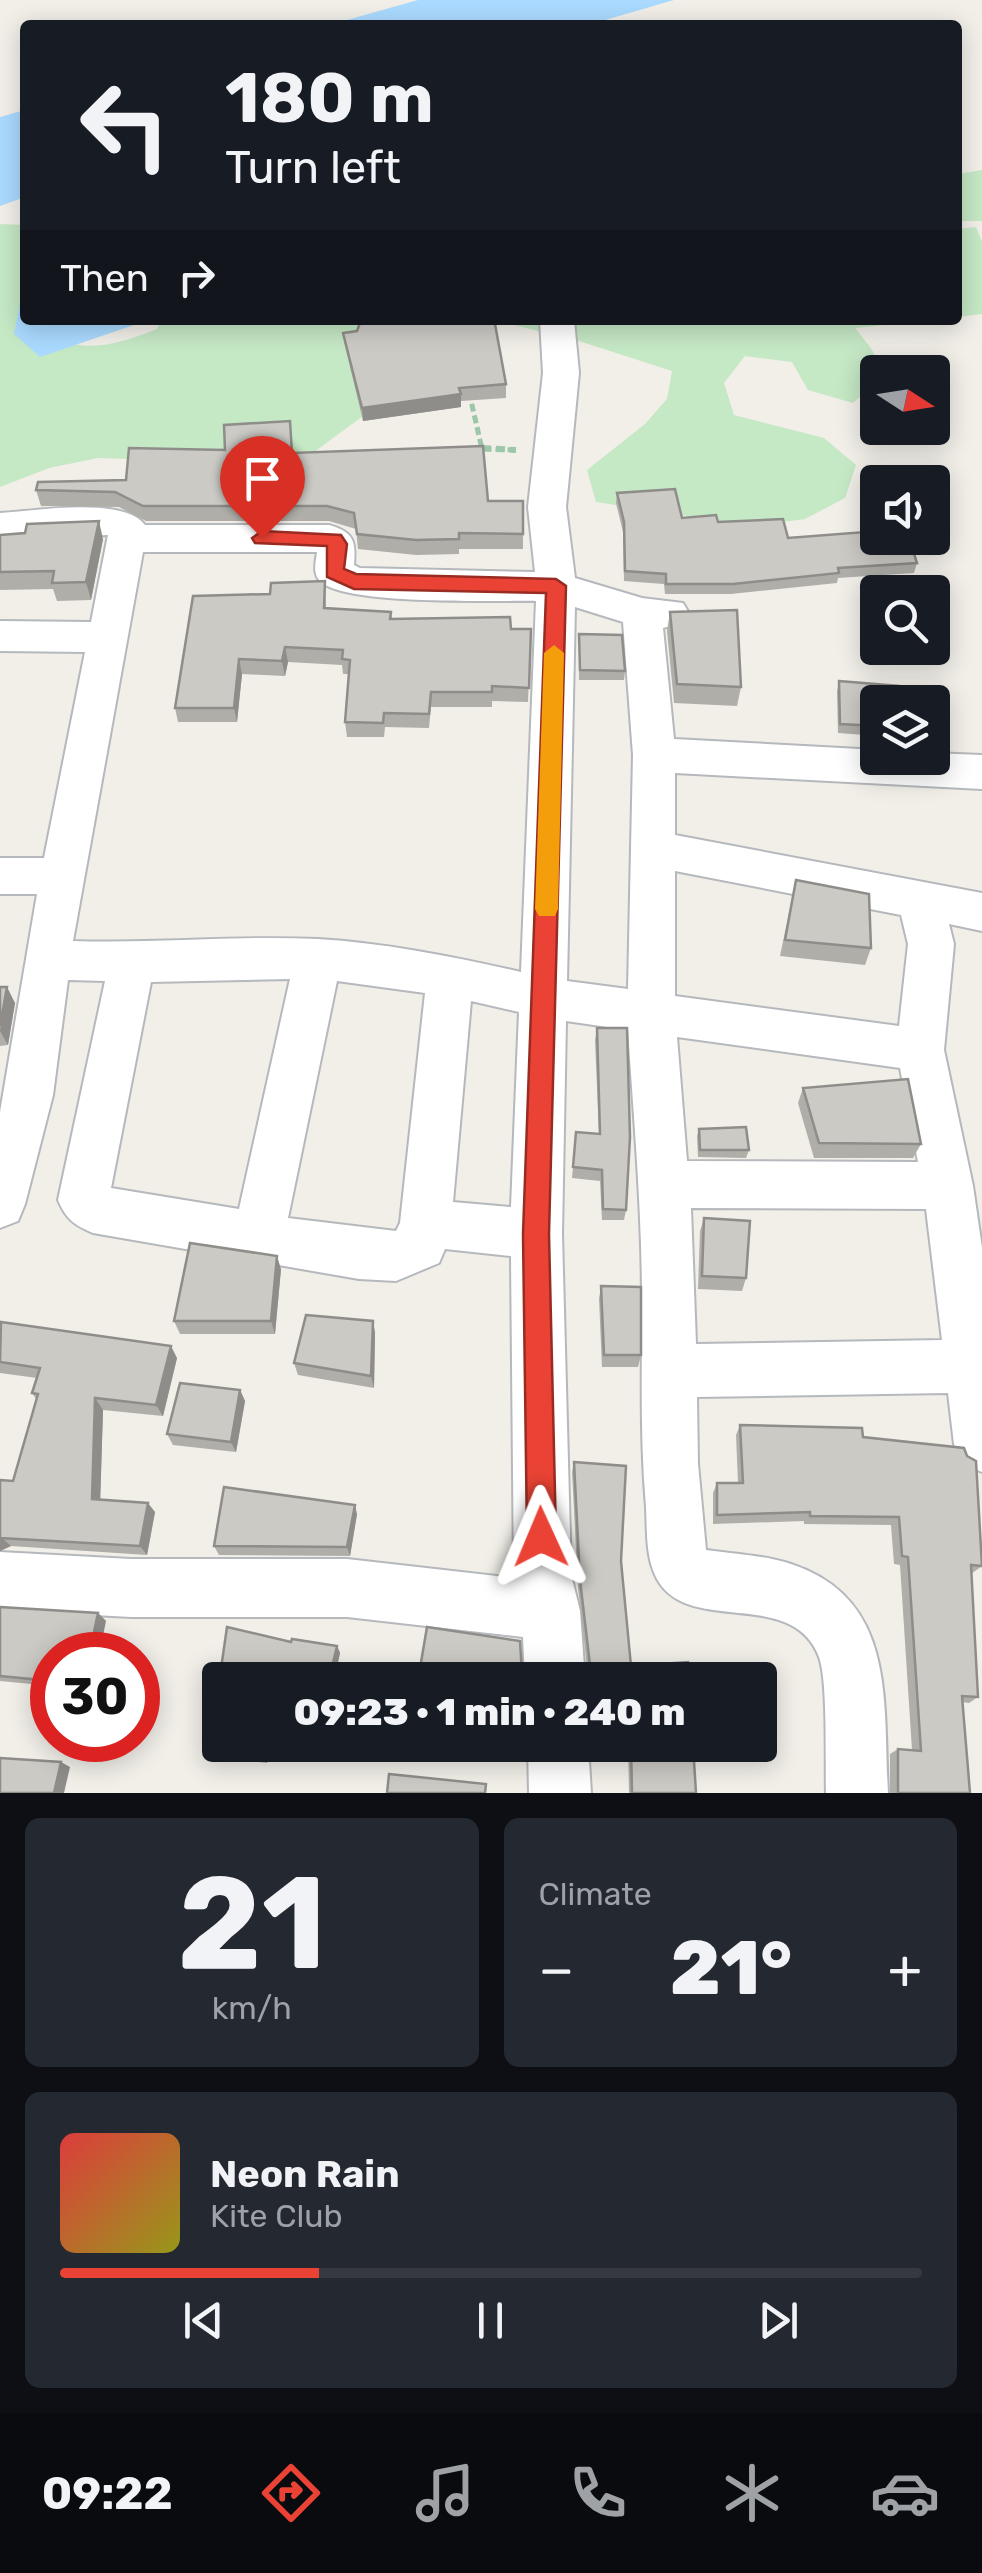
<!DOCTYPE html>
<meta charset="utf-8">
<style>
body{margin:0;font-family:Rubik,sans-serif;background:#242831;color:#f1f3f6;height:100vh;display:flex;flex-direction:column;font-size:38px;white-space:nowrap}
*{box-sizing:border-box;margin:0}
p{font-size:32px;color:#9ea1a6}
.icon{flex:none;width:55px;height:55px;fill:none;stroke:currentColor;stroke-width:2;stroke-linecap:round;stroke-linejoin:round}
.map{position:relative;height:1793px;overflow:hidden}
.details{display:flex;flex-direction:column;gap:25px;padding:25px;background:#0d0f14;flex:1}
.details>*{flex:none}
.top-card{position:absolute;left:20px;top:20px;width:942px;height:305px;border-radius:10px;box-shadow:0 5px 25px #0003;background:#171b24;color:#f1f3f6;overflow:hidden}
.needle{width:65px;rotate:102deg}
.fabs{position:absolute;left:860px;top:355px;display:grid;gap:20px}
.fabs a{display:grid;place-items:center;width:90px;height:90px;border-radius:10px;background:#171b24;box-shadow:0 5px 25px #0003;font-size:50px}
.speed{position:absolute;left:30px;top:1632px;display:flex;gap:20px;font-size:50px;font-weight:700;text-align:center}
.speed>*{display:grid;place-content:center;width:130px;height:130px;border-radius:50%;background:#171b24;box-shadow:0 5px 25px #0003;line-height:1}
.speed .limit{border:15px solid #d22;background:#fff;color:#111}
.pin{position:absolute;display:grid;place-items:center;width:85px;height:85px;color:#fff;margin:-102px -42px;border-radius:50% 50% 50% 0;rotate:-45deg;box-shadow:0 0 10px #0007}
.pin .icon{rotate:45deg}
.me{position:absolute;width:110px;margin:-55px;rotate:359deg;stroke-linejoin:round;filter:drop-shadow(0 0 8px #0008)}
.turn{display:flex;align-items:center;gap:35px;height:210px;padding:0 40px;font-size:45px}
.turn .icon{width:130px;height:130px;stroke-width:2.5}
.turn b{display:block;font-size:70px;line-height:85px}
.then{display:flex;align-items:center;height:95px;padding:0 40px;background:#0003;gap:20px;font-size:38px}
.big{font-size:75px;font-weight:800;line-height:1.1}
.details .widget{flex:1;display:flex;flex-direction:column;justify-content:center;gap:15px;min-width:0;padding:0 35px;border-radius:15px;background:#242831}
.details .dial{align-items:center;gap:0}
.dial b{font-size:130px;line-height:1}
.song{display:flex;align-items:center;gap:30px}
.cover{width:120px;height:120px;border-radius:15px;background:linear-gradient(135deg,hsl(0 70% 55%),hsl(60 70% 35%))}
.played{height:10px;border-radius:5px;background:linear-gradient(90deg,#ea4335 30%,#363941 30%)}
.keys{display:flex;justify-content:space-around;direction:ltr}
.heat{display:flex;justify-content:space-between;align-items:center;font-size:55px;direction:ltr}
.details .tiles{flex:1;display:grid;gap:25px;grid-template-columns:1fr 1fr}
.widget:last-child{grid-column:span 2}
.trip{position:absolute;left:202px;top:1662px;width:575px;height:100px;border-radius:10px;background:#171b24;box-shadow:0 5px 25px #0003;font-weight:800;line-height:100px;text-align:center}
.dock{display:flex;height:160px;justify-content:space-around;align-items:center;background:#090b0e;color:#9ea1a6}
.dock .icon{width:70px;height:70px}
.dock .selected{color:#ea4335}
.dock b{font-size:45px;color:#f1f3f6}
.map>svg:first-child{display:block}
.green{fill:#c5e8c5}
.water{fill:#aadaff}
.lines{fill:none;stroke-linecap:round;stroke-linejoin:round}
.minor-casing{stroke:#b5b8bc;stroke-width:4}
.path-far1{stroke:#9cc7a9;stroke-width:5;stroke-dasharray:8 4;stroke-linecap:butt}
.path{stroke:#9cc7a9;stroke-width:6;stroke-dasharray:9 5;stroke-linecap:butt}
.minor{fill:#fff;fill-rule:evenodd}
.wall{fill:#afaea9}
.shaded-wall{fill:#8f8d8a}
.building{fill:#cccac5;stroke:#8f8d8a;stroke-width:2.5}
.route{fill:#ea4335;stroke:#982c22;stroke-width:2.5}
.slow{fill:#f59e0b}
</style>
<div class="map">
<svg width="982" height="1793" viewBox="0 0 982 1793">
<rect width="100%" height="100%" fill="#f1efe8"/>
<g class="green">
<polygon points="982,170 982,221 958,221 958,174"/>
<path d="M0 224 25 225V301L18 315C68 355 99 352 157 329L161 320H453L367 413 298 464 98 458 49 468 0 487Z"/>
<polygon points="976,227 982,242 982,314 958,317 958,229"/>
<path d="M494 320H930L855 328C884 363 889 372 853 403L808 390 792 362 745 356 724 383 734 415 824 438 856 465 845 498 805 519 752 526 596 502 587 470 645 424 667 399 672 371 582 342Z"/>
</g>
<g class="water">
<polygon points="418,0 674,0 588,25 329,25"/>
<polygon points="25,110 25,197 0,206 0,117"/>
<polygon points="24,282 25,320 132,320 134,325 40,357 14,334"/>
</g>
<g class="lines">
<g class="minor-casing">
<g id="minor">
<path d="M540 320H574L579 373 566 507 575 578 642 598 683 603 689 613 683 623 663 628 674 739 878 750V758H932V753L982 755V789L675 773V835L982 893V931L949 924 954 944 944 1050 973 1186 982 1248V1472L962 1464 954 1444 948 1393 697 1397 698 1464 706 1550C734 1554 764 1555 791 1564 897 1599 883 1701 888 1793H826C825 1763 828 1681 819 1657 791 1582 675 1643 652 1567 646 1549 647 1526 646 1507 640 1439 642 1371 642 1302 642 1212 634 1121 628 1030L566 1021 562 1234 571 1575 580 1611 585 1680H525L523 1637 347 1617H131L0 1610V1552L131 1559H347L514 1578 511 1256 445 1249 439 1263 396 1281 359 1279 93 1233C74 1225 66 1219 58 1200L105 981 68 980 53 1095 25 1204 18 1221 0 1228V1112L37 894H0V858H44L85 652 0 651V621L91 622 108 535 0 539V513C34 511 124 496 145 525H329C354 532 356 541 354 565L360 568 535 572 528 507 543 373ZM143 552H317C316 561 312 573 320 581 345 606 495 600 536 601L521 972C455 957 386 943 318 939 236 935 155 944 73 941ZM575 607 623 622 633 755 628 989 567 981ZM675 871 901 915 908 944 899 1026 675 996ZM290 979 239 1209 111 1188 151 982ZM337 981 425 993 400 1223 396 1231 288 1218ZM471 1001 519 1012 511 1207 453 1202ZM677 1037 900 1068 918 1162 687 1161ZM691 1208 926 1209 942 1340 696 1344Z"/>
<polygon points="528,1745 588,1745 591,1793 529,1793"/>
</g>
</g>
<polyline class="path-far1" points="469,392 482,449 516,450"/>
<polyline class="path" points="482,448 516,450"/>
<use href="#minor" class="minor"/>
</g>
<g class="wall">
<polygon points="343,333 506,384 506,398 461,401 461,407 363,421 345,346"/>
<polygon points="293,453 488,501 523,501 523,549 459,549 459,554 416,555 358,549 356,529 329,521 146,521 119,507 41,506 36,490 126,480"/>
<polygon points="617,493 682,518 718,522 788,538 917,563 914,573 838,578 837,583 731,594 665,594 664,584 624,581 623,532 616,503"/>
<polygon points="0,535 103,539 91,600 57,601 53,589 0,590"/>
<polygon points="325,581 326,608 391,612 392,619 511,629 531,629 528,702 492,701 492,707 431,707 429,728 385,727 384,737 347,737 345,722 349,674 343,674 342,665 288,662 285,676 242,674 237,722 178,722 175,708 270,594"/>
<polygon points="670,612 741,687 737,706 674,703 667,631"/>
<polygon points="579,634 625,671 624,680 579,680"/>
<polygon points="839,681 878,702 878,736 838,733 837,691"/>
<polygon points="796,880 871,948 865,965 780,956"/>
<polygon points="0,987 15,1003 8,1045 0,1046"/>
<polygon points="597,1028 626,1210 624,1220 602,1220 600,1181 572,1178 576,1132 599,1134 595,1040"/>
<polygon points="803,1088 921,1144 913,1158 814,1158 798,1103"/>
<polygon points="699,1129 749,1150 746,1158 698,1157 697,1136"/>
<polygon points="704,1218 746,1278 742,1291 698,1289 700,1231"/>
<polygon points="281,1269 275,1334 180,1334 174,1321"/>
<polygon points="601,1286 641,1355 638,1367 602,1367 599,1299"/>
<polygon points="373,1321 375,1333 374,1388 298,1375 294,1363"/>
<polygon points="0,1324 177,1358 163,1416 103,1410 100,1500 155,1512 147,1555 11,1546 0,1551 0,1480 13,1481 37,1400 32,1393 37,1378 0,1373"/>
<polygon points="240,1390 245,1401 236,1452 173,1445 167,1434"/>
<polygon points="740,1425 863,1437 982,1566 971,1574 978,1697 969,1703 962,1702 970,1793 890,1793 890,1754 898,1749 912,1750 900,1565 894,1564 891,1525 804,1524 804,1521 713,1524 713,1493 717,1483 738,1483 736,1435"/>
<polygon points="574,1462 621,1561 631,1666 689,1680 583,1680 584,1677 588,1675 578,1588 572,1472"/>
<polygon points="357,1514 350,1556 219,1555 214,1546"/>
<polygon points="0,1607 98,1613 106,1621 52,1655 52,1686 0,1681"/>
<polygon points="227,1627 291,1642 292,1639 337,1646 340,1653 334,1680 220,1680 220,1745 320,1745 317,1759 268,1753 267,1763 215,1757 209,1752"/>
<polygon points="628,1745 693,1745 696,1793 629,1793"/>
</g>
<g class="shaded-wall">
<polygon points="461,394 461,407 363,421 362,408"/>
<polygon points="99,521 103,539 91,600 86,582"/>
<polygon points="285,647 288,662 285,676 282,661"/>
<polygon points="239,659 242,674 237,722 234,708"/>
<polygon points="7,987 15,1003 8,1045 0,1031"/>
<polygon points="277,1256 281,1269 275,1334 271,1321"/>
<polygon points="373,1321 375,1333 374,1388 371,1376"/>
<polygon points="171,1346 177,1358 163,1416 156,1405"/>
<polygon points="240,1390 245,1401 236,1452 231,1442"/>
<polygon points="95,1398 103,1410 100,1509 92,1499"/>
<polygon points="148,1503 155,1512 147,1555 140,1546"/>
<polygon points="355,1505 357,1514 350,1556 347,1547"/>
<polygon points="1,1537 11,1546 0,1551 0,1538"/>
<polygon points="98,1613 106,1621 99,1655 89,1655"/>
<polygon points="337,1646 340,1653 334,1680 329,1680"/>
<polygon points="315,1745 320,1745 317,1759 313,1754"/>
<polygon points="263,1748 268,1753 267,1763 262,1758"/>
<polygon points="61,1762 70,1767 64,1793 54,1793"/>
</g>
<g class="building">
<polygon points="361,320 489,320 489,322 495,324 506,384 459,388 461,394 362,408 343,333 357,331"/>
<polygon points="290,421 292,453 483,446 488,501 523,501 523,534 459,533 459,539 416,540 357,534 354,513 327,506 143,506 115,492 36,490 38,482 126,480 129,448 225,450 224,425"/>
<polygon points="675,489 682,518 716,515 718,522 783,519 788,538 878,531 878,538 909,538 917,563 838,568 839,573 733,584 666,584 666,574 625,571 624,522 617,493"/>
<polygon points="99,521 86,582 52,583 54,571 0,572 0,535 25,533 27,524"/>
<polygon points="325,581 324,608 391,612 390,619 510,617 511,629 531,629 529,688 492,686 492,692 431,692 429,714 384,713 383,723 345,722 350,660 342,659 343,650 285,647 282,661 239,659 234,708 175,708 193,596 270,594 271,583"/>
<polygon points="737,610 741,687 677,684 670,612"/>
<polygon points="579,634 622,635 625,671 580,670"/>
<polygon points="839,681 899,686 899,702 878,702 878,726 840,724"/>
<polygon points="796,880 869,894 871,948 785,940"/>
<polygon points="0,987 7,987 0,1026"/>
<polygon points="597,1028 627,1028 630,1137 626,1210 603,1209 602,1170 573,1167 576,1132 600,1134"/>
<polygon points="908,1079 921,1144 819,1143 803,1088"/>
<polygon points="746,1127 749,1150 700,1150 699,1129"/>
<polygon points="704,1218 750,1221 746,1278 702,1276"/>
<polygon points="190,1243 277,1256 271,1321 174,1321"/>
<polygon points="601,1286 641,1287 641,1355 604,1355"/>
<polygon points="306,1315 373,1321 371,1376 294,1363"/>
<polygon points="1,1322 171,1346 156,1405 95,1398 92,1499 148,1503 140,1546 0,1538 0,1480 13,1481 38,1394 32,1393 40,1368 0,1362"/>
<polygon points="180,1383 240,1390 231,1442 167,1434"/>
<polygon points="740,1425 862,1428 863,1437 964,1448 967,1456 976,1461 982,1566 971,1565 978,1697 962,1696 970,1793 898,1793 898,1749 921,1751 908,1557 902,1556 899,1517 810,1516 810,1512 717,1515 717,1483 743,1483"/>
<polygon points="574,1462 626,1466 621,1561 631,1666 688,1662 689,1680 584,1680 584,1677 591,1673 580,1580"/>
<polygon points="224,1487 355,1505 347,1547 214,1546"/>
<polygon points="0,1607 98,1613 89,1655 52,1655 52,1681 0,1676"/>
<polygon points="227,1627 291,1642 292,1639 337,1646 329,1680 220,1680 220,1745 315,1745 313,1754 263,1748 262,1758 209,1752"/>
<polygon points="427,1627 520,1641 522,1674 526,1677 526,1680 418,1680"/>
<polygon points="631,1745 693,1745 696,1793 632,1793"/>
<polygon points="0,1758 61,1762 54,1793 0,1793"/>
<polygon points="389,1774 486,1784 485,1793 387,1793"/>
</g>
<polygon class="route" points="262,531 341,535 347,544 344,569 356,574 556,579 566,586 549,1234 556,1537 551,1547 541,1551 531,1547 527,1537 523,1234 546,593 354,589 327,577 327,546 255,543 252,538"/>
<polygon class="slow" points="554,645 564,653 558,909 555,916 539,916 535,909 544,653"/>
</svg>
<div class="fabs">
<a><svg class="needle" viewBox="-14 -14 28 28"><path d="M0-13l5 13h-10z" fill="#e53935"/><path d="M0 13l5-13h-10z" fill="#9ea1a6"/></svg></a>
<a><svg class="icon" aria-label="sound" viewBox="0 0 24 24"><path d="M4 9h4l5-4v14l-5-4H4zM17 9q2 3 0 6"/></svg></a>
<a><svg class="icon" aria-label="search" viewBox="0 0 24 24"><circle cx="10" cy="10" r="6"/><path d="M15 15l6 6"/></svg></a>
<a><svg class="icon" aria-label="layers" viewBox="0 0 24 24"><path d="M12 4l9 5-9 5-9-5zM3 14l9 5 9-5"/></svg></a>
</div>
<div class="speed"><div class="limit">30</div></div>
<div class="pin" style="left:262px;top:538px;background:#d93025"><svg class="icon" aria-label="arrive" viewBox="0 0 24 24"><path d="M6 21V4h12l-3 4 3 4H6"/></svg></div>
<svg class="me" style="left:541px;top:1537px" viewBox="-20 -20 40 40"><path d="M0-17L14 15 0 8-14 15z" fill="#ea4335" stroke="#fff" stroke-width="4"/></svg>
<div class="trip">09:23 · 1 min · 240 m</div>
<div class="top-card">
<div class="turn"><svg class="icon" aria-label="left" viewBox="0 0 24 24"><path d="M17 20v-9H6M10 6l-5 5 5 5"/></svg><div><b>180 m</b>Turn left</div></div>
<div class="then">Then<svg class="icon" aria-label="right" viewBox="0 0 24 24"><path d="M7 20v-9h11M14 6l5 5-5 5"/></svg></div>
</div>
</div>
<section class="details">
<div class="tiles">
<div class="widget dial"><b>21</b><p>km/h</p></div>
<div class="widget"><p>Climate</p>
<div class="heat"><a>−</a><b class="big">21°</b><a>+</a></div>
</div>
<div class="widget">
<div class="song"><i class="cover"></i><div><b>Neon Rain</b><p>Kite Club</p></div></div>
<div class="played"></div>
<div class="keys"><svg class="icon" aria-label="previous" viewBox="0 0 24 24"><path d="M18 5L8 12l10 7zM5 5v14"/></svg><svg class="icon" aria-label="pause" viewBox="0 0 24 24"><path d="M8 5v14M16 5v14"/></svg><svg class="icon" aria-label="next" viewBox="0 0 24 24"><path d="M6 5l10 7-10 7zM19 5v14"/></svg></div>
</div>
</div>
</section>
<nav class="dock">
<b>09:22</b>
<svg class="icon selected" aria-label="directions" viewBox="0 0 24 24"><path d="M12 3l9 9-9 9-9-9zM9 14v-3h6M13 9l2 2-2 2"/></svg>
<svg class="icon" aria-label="music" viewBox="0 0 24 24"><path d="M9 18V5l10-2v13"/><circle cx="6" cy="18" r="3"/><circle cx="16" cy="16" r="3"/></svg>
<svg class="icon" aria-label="phone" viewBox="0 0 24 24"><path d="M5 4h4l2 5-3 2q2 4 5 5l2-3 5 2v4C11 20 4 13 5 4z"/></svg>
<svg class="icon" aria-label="climate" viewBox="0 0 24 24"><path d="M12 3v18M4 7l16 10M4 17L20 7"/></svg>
<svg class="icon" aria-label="car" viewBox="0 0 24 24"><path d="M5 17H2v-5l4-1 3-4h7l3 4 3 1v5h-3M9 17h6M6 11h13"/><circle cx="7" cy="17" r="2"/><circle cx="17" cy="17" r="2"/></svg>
</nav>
